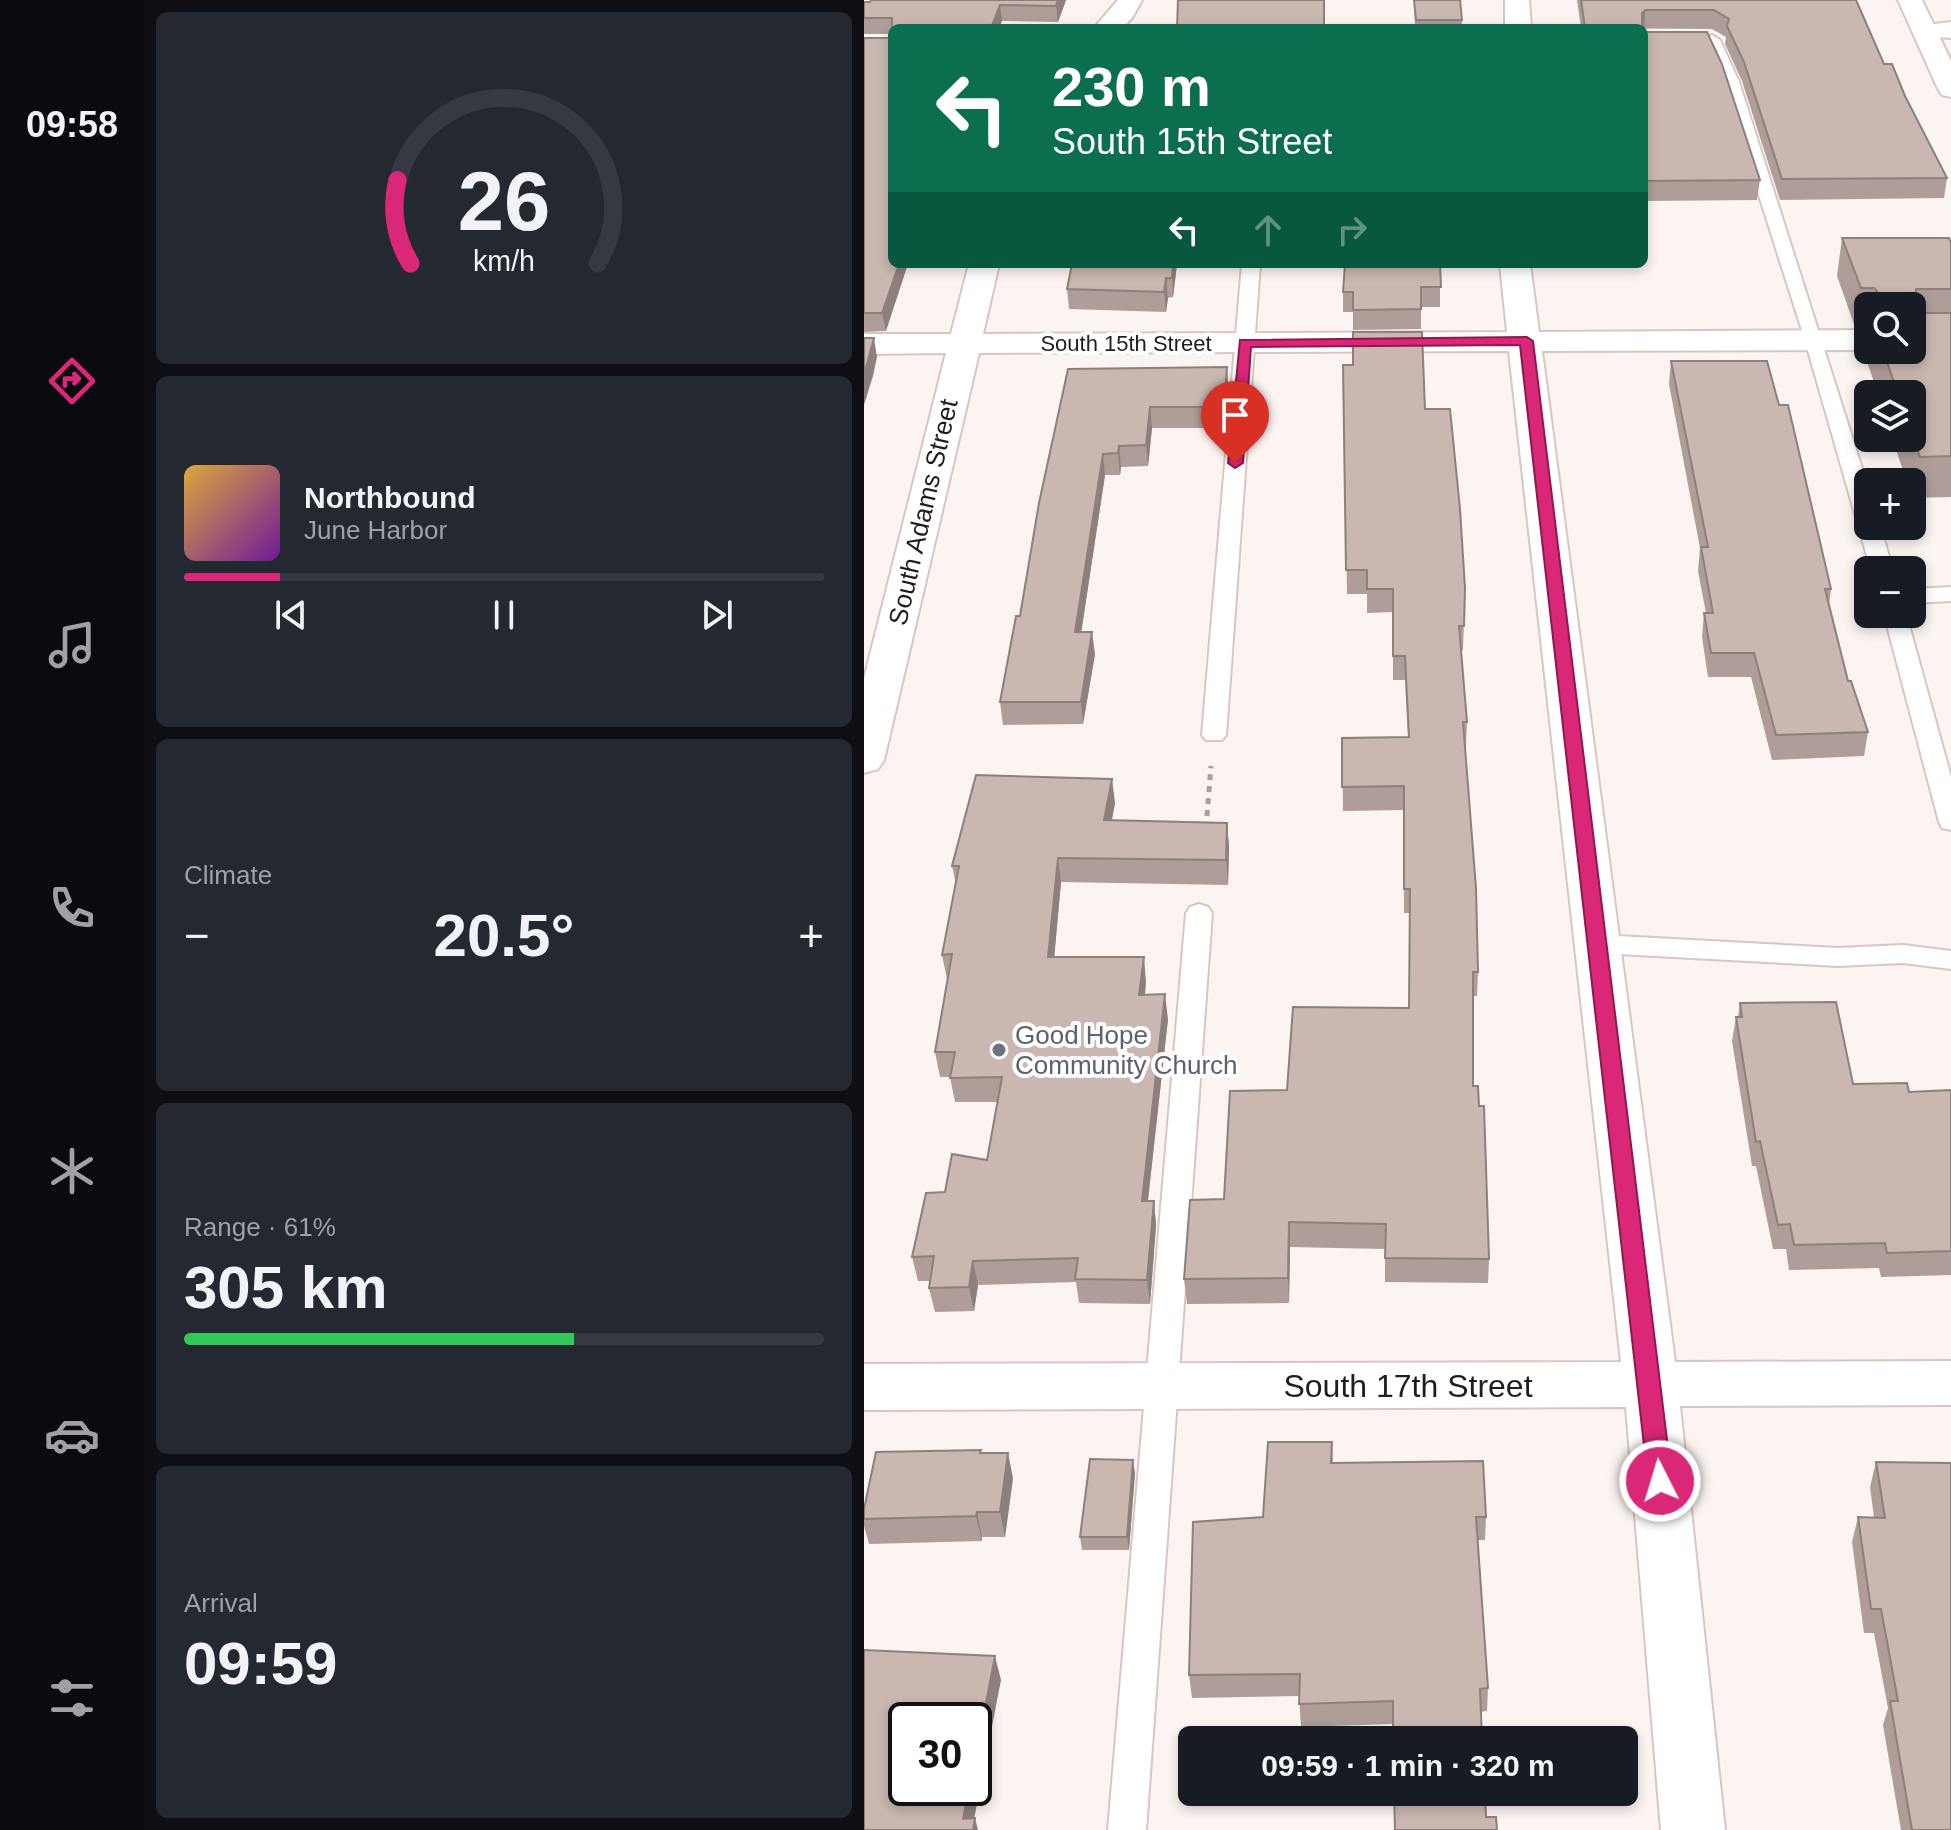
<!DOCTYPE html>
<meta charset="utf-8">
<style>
body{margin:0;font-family:Arial,sans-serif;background:#242831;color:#f1f3f6;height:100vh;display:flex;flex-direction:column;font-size:30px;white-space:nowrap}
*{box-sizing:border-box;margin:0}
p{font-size:26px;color:#9ea1a6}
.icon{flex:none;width:44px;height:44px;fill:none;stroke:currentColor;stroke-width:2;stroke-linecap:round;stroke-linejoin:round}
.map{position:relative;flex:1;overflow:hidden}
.details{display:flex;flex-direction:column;gap:12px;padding:12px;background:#0d0f14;width:720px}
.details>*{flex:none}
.top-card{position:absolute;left:24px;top:24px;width:760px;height:244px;border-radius:12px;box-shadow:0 4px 12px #0003;background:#0b6e4f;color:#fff;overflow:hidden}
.tools{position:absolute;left:990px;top:292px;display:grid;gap:16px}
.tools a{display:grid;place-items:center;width:72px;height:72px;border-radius:12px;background:#171b24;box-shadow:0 4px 12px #0003;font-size:40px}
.speed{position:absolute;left:24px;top:1702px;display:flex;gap:16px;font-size:40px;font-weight:700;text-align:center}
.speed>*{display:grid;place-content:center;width:104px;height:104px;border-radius:50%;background:#171b24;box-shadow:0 4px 12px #0003;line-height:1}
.speed .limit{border:4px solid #111;border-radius:12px;background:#fff;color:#111}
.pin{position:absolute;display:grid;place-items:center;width:68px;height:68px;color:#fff;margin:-82px -34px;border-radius:50% 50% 50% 0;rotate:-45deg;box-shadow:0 0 8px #0007}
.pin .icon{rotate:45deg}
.me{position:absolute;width:88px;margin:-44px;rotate:355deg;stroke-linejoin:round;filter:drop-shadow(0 0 6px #0008)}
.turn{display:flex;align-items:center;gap:28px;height:168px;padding:0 32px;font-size:36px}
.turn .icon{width:104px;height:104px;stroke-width:2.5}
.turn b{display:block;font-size:56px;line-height:68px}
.lanes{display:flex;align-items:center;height:76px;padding:0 32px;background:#0003;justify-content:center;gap:40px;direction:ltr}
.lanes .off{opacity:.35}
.big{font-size:60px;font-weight:800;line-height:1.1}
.details .widget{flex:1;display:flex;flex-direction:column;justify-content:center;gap:12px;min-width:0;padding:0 28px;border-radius:12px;background:#242831}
.details .dial{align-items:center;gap:0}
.dial svg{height:208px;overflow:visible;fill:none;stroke:#363941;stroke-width:7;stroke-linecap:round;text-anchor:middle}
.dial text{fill:#f1f3f6;stroke:none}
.song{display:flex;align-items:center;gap:24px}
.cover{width:96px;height:96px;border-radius:12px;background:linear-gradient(135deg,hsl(40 70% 55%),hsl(280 70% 35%))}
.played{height:8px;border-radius:4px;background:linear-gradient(90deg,#db2777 15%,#363941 15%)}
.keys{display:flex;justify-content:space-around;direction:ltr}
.heat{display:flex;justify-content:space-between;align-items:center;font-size:44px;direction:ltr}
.charge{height:12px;border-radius:6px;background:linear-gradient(90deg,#34c759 61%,#363941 0)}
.trip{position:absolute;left:314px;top:1726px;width:460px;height:80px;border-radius:12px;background:#171b24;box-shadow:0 4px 12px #0003;font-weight:800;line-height:80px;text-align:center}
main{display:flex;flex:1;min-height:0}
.menu{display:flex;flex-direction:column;width:144px;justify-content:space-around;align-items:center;background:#090b0e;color:#9ea1a6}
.menu .icon{width:56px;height:56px}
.menu .selected{color:#db2777}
.menu b{font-size:36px;color:#f1f3f6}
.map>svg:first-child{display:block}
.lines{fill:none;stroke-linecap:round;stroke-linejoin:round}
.lane-casing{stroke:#d9c7bf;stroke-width:4}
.street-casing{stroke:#d9c7bf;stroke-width:4}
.secondary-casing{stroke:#d9c7bf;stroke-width:4}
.path{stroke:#a79f9c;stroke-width:5;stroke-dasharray:6 6;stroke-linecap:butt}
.lane{fill:#fff;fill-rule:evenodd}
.street{fill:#fff;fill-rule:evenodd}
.secondary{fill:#fff;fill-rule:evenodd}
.wall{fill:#ae9d98;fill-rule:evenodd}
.shaded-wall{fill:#8d807c}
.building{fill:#cab7b1;stroke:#8d807c;stroke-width:2}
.route{fill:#db2777;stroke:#8e194d;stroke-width:2}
.worship-dot{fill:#6b7280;stroke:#fff;stroke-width:3}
.labels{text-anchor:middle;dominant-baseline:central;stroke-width:8;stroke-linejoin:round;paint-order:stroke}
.far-street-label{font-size:22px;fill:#231c19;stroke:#fff}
.street-label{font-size:26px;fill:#231c19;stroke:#fff}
.worship-label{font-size:26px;fill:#5b616d;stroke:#fff;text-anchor:start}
.near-street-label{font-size:32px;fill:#231c19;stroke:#fff}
</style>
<main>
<nav class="menu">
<b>09:58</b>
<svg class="icon selected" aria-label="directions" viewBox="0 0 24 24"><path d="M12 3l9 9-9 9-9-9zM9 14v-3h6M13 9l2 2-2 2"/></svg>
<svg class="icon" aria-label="music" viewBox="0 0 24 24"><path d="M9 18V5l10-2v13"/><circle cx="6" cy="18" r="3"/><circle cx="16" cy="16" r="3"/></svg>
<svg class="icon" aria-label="phone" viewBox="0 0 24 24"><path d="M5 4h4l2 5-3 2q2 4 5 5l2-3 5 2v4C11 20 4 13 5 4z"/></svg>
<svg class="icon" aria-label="climate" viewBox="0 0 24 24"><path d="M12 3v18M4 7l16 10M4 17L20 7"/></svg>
<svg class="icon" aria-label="car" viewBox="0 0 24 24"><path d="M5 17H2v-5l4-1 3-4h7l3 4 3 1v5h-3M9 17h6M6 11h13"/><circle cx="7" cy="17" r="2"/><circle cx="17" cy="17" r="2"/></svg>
<svg class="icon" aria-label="filters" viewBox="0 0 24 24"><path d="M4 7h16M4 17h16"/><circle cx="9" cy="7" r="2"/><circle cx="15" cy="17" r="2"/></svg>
</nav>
<section class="details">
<div class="widget dial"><svg viewBox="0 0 100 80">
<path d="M14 69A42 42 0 1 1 86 69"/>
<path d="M14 69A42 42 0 0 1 9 37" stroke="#db2777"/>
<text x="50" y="56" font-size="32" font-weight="700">26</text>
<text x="50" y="72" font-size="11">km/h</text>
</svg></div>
<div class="widget">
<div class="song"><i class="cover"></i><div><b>Northbound</b><p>June Harbor</p></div></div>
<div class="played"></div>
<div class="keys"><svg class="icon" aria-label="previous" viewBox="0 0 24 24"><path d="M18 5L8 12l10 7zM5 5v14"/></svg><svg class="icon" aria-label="pause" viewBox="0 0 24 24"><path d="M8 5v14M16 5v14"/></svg><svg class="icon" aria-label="next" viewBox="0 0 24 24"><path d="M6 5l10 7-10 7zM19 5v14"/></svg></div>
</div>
<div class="widget"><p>Climate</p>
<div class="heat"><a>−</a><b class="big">20.5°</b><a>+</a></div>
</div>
<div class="widget"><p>Range · 61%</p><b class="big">305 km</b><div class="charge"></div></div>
<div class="widget"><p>Arrival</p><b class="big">09:59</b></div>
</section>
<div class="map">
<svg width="1087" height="1830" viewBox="0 0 1087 1830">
<rect width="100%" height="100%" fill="#fcf4f1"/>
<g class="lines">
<g class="lane-casing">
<g id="lane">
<polygon points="848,35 856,40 875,82 1004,487 1004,526 1016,526 1029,570 1007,570 941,340 859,82 840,40"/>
<polygon points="378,264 396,264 362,735 358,740 342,740 338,735"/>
<polygon points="1087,587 1087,601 1048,603 1048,589"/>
<polygon points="1020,614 1042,614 1087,777 1087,830 1078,828 1075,822"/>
<polygon points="335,904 344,907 348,913 282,1830 244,1830 322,913 326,907"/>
<polygon points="735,935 974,948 1039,945 1087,951 1087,969 1039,963 974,966 735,953 726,950 722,944 726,938"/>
</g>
</g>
<g class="street-casing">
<g id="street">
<polygon points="254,0 278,0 268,18 258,28 230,28"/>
<polygon points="641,0 665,0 667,28 641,28"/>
<polygon points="1087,22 1087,38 1053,36 1049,31 1053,26"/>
<polygon points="105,264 135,264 119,334 643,332 636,264 666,264 675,332 1004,330 1004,350 678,351 811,1362 1087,1361 1087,1405 816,1406 861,1830 797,1830 762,1407 0,1410 0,1364 757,1362 645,351 115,353 20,760 14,769 0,773 0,679 82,353 0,354 0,334 87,334"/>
</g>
</g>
<g class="secondary-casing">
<polygon id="secondary" points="1034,0 1058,0 1087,61 1087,97 1078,95 1074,89"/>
</g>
<polyline class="path" points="342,828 347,766"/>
<use href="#lane" class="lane"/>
<use href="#street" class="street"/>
<use href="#secondary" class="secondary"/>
</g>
<g class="wall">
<polygon points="7,0 202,0 194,22 138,21 28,28 22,331 0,332 0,38 28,38 28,34 0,34 0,2 6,2"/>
<polygon points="550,0 598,20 598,28 551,28"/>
<polygon points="713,0 992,0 1020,64 1041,96 1083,178 1080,198 916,200 878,81 861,44 862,37 848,29 717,28"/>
<polygon points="780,31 896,180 893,200 780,201"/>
<path d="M978 238 1087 243V497L1049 498 1048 482H1043L1028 438H1048V394H1014L1000 353 1004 327H991L973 276ZM1004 306H1048V350H1004Z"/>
<polygon points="208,264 313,264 309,297 304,298 302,312 205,309 203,289"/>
<polygon points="576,264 576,307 557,307 557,329 489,330 489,312 479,312 479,292"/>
<polygon points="807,361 915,405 967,589 965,604 984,681 1004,732 1000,756 908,760 887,677 844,677 838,637 840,613 842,613 834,571 836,548 805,384"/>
<polygon points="479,365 561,409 601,588 599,650 597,650 603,722 602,746 601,746 614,972 613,996 609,996 609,1086 625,1259 624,1283 521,1282 521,1249 426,1247 425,1303 323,1304 320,1279 360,1199 423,1090 545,1008 546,913 540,913 540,810 479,811 478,738 544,737 541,680 529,680 529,612 503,613 503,594 483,594"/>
<polygon points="363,367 364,388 361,428 288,428 284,466 257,467 256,475 241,475 217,632 231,654 219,724 139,725 136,702 156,616 204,369"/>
<polygon points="251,803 248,820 363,823 365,847 364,885 197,882 190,957 282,982 281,995 304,1019 284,1201 290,1201 292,1225 286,1304 215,1303 212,1282 114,1285 110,1311 71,1312 65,1288 66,1281 54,1281 48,1257 81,1192 123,1160 134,1102 91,1102 86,1077 76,1077 71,1052 84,979 83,979 78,955 92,884 88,866"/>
<polygon points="876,1003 989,1084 1045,1092 1087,1090 1087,1275 1017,1277 1015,1268 925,1270 922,1249 909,1249 892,1166 888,1166 868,1041 872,1017 874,1017"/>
<polygon points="468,1442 469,1463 622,1517 621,1540 613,1540 624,1688 623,1711 529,1724 437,1727 435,1696 328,1698 325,1675 399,1517"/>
<polygon points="117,1450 117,1453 149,1478 141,1537 118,1537 118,1541 5,1544 0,1526 0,1509"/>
<polygon points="1012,1462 1087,1830 1037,1830 1019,1725 1024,1708 1010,1633 1000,1633 988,1542 994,1517 1010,1517 1006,1487"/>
<polygon points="271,1473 265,1550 218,1550 216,1537"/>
</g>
<g class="shaded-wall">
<polygon points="194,0 202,0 194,22 192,6"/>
<polygon points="136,5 138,21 135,28 127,28"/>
<polygon points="781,10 780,29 777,28 778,13"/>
<polygon points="35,264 44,264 22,331 18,313"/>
<polygon points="309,264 313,264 309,297 308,278"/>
<polygon points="302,278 304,298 302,312 300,292"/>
<polygon points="10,338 13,357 9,376 0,405 0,375"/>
<polygon points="363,367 364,388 361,428 360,407"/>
<polygon points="286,407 288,428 284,466 282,445"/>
<polygon points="255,446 257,467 256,475 254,453"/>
<polygon points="239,454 241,475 214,654 211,632"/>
<polygon points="228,632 231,654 219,724 217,702"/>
<polygon points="248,779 251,803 243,844 240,820"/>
<polygon points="363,823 365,847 364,885 362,860"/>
<polygon points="194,858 197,882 188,982 184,957"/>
<polygon points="280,957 282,982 278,1019 275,995"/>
<polygon points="301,994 304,1019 281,1225 278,1201"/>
<polygon points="290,1201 292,1225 286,1304 283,1280"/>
<polygon points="425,1222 426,1247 425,1303 424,1278"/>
<polygon points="109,1261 114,1285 110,1311 105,1287"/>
<polygon points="144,1453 149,1478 141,1537 136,1512"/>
<polygon points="269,1460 271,1473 265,1550 263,1537"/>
<polygon points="113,1512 118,1537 118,1541 112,1516"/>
<polygon points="131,1656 137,1680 108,1830 99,1819 105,1788 110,1788 110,1765"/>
<polygon points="111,1818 114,1830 109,1830"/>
</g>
<g class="building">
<polygon points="7,0 194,0 192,6 136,5 127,28 28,28 28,264 35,264 18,313 0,313 0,38 28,38 28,18 0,18 0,2 6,2"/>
<polygon points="314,0 460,0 460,28 313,28"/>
<polygon points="550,0 596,0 598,20 552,20"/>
<polygon points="717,0 992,0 1020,64 1028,64 1041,96 1083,178 918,179 880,62 863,26 865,19 850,10 781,10 778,13 778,28 721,28"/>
<polygon points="780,31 781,32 843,32 858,64 896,180 780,181"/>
<polygon points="978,238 1085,238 1087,243 1087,289 1052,289 1053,313 1087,313 1087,456 1056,457 1048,434 1048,394 1034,394 1019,350 1048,350 1048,306 1013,306 1013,291 1010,288 997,288"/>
<polygon points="208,264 309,264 308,278 302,278 300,292 203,289"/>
<polygon points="481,264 576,264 577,287 557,287 557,309 489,310 489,292 479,292"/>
<polygon points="489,332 558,332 561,409 586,409 596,509 601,588 600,626 595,626 603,722 599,722 612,888 614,972 609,972 609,1086 614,1086 615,1106 620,1106 625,1259 521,1258 522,1224 425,1222 424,1278 320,1279 326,1200 360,1199 366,1091 423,1090 429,1007 545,1008 546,889 540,889 540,786 478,787 478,738 545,737 541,656 529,656 529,589 503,589 503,570 482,570 479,365 489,365"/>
<polygon points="0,338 10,338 0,375"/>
<polygon points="807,361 903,361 915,405 924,405 967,589 961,589 984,681 987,681 1004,732 912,735 890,653 847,653 840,613 849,613 837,547 844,547"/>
<polygon points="363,367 360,407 286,407 282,445 255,446 254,453 239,454 211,632 228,632 217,702 136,702 152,616 156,616 175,503 204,369"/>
<polygon points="112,775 248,779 240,820 363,823 362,860 194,858 184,957 280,957 275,995 301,994 278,1201 290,1201 283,1280 211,1279 214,1258 109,1261 105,1287 65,1288 70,1256 48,1257 62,1193 81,1192 88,1154 123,1160 138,1077 86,1078 91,1052 71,1052 88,954 78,955 95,866 88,866"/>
<polygon points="972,1002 989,1084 1043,1083 1045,1092 1087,1090 1087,1251 1023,1253 1021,1243 930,1245 926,1224 914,1225 896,1141 892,1142 872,1017 878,1017 876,1003"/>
<polygon points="404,1442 468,1442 467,1463 619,1461 622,1517 612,1517 624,1688 616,1689 618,1740 529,1740 529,1701 435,1704 436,1674 325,1675 329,1522 399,1517"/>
<polygon points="117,1450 116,1453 144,1453 136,1512 113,1512 112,1516 0,1519 0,1509 12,1452"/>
<polygon points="226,1459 269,1460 263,1537 216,1537"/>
<polygon points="1012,1462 1087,1463 1087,1830 1048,1830 1026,1701 1034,1701 1017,1609 1007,1609 994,1517 1021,1518"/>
<polygon points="0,1650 131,1656 110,1765 110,1720 42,1720 42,1788 105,1788 99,1819 111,1818 109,1830 0,1830"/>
<polygon points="530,1792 621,1792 622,1817 632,1817 633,1830 531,1830"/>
</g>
<polygon class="route" points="663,337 669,341 808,1481 804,1488 796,1491 788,1488 784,1481 656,345 387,347 379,463 371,468 364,463 376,340"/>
<circle class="worship-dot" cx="135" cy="1050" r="8"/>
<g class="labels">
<g class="far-street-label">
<text x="262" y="343">South 15th Street</text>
</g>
<g class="street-label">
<text transform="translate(59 512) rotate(-77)">South Adams Street</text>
</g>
<g class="worship-label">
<text x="151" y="1035">Good Hope<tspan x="151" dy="30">Community Church</tspan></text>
</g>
<g class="near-street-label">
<text x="544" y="1386">South 17th Street</text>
</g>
</g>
</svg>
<div class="tools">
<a><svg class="icon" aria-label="search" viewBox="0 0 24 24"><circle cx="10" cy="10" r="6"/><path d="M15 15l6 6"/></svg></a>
<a><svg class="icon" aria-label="layers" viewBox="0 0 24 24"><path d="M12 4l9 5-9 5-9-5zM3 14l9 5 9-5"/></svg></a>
<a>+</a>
<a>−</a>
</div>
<div class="speed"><div class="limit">30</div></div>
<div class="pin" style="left:371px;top:463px;background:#d93025"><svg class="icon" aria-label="arrive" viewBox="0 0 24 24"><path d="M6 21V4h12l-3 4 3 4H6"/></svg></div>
<svg class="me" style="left:796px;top:1481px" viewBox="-20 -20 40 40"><circle r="17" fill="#db2777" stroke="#fff" stroke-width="3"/><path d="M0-11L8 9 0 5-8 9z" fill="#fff"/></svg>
<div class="trip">09:59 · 1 min · 320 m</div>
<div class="top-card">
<div class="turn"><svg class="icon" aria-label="left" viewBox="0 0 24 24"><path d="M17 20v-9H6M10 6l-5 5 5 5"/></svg><div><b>230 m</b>South 15th Street</div></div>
<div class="lanes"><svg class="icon" aria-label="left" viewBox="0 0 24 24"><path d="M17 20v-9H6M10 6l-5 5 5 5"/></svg><svg class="icon off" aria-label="ahead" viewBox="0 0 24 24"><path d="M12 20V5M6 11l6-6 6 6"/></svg><svg class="icon off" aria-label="right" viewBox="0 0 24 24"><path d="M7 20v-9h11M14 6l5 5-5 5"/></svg></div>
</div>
</div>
</main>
